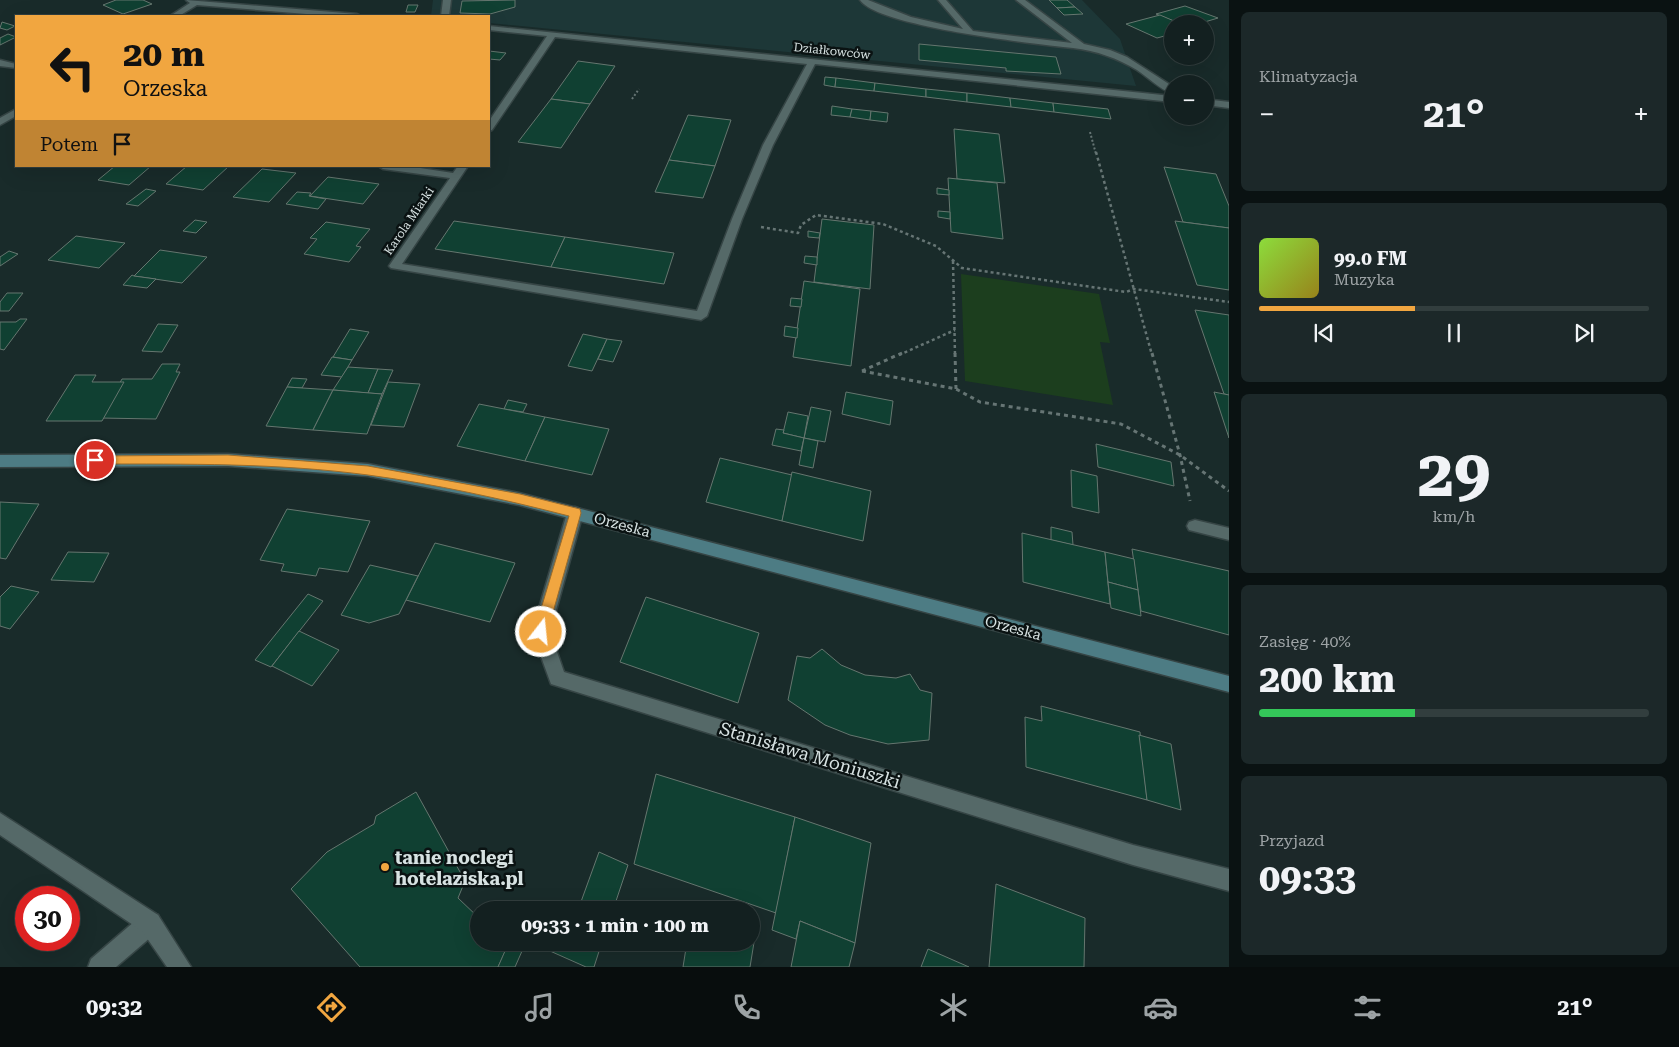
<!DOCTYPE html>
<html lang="pl">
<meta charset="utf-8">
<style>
body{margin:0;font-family:"Roboto Serif",serif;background:#1c2829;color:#f1f3f6;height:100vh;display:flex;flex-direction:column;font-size:19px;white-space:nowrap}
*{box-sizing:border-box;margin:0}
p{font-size:16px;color:#9da3a5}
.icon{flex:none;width:28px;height:28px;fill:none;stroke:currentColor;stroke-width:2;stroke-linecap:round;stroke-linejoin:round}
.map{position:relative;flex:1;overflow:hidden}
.panel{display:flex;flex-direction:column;gap:12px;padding:12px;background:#0a1212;width:450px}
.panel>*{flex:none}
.banner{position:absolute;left:15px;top:15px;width:475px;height:152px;border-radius:0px;box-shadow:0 5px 20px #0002,0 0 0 1px #323e3e;background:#f1a640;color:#111;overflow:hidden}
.buttons{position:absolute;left:1164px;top:15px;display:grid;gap:10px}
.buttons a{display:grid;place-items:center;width:50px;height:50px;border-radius:50%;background:#132020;box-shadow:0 5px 20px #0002,0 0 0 1px #323e3e;font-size:25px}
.speed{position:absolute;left:15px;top:886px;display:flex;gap:10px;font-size:25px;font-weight:700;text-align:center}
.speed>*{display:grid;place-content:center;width:65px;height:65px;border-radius:50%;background:#132020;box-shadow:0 5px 20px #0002,0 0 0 1px #323e3e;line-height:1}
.speed .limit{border:8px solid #d22;background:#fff;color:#111}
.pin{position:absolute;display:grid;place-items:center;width:42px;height:42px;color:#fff;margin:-21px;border:2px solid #fff;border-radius:50%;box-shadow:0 1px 5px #0007}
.me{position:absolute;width:55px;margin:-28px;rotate:16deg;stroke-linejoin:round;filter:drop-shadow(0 0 4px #0008)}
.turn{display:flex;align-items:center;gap:18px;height:105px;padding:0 25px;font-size:22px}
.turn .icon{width:65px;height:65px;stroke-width:2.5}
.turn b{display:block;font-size:35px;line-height:42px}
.then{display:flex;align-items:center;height:48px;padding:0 25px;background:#0003;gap:10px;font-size:19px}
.big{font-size:38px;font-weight:700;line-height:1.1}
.panel .tile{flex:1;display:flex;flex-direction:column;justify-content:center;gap:8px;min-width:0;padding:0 18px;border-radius:8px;background:#1c2829}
.panel .dial{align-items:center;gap:0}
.dial b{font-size:65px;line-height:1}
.song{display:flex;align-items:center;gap:15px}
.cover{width:60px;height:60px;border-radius:8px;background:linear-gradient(135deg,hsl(90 70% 55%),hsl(50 70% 35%))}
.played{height:5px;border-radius:2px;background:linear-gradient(90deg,#f1a640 40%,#323e3e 40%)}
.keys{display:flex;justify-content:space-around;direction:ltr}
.heat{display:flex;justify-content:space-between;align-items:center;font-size:28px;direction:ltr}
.charge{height:8px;border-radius:4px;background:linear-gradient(90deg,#34c759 40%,#323e3e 0)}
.trip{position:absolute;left:470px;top:901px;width:290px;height:50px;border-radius:25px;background:#132020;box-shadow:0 5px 20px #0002,0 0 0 1px #323e3e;font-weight:700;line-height:50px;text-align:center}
.dock{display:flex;height:80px;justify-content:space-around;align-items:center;background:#080d0d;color:#9da3a5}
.dock .icon{width:35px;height:35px}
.dock .active{color:#f1a640}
.dock b{font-size:22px;color:#f1f3f6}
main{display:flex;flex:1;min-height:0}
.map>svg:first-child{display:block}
.built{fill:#1d3737}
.green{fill:#1c3e1e}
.building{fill:#104032;stroke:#65766f}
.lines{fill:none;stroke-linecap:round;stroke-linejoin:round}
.lane-casing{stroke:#364545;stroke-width:3}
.street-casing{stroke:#364545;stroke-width:3}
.secondary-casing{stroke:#364545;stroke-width:3}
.path-far2{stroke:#667574;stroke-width:2;stroke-dasharray:2 2;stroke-linecap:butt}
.path-far1{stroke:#667574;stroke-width:2.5;stroke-dasharray:3 3;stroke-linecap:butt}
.path{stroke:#667574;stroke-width:3;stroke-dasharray:4 4;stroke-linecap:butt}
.lane{fill:#556968;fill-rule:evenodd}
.street{fill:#556968;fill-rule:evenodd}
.secondary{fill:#4d7c84;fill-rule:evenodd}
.route{fill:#f1a640;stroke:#9d6c2a}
.poi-dot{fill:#f1a640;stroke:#0a1212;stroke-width:2}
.labels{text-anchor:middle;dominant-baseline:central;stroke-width:5;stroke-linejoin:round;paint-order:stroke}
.far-street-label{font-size:12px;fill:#d7e2e2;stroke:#0a1212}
.street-label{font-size:15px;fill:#d7e2e2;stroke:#0a1212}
.near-street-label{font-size:18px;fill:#d7e2e2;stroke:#0a1212}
.near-poi-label{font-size:18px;font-weight:bold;fill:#d7e2e2;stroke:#0a1212;text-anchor:start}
</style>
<main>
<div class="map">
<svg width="1229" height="967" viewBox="0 0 1229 967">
<rect width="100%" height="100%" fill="#192b2a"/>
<polygon class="built" points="433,0 1082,0 1120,39 1136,86 489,23 489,16 431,16"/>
<polygon class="green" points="961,274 1099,294 1110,343 1100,342 1113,405 965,381"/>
<g class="building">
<polygon points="116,0 143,0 152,4 123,14 103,5"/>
<polygon points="515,0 515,7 490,14 460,13 462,1"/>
<polygon points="1049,0 1067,0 1075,7 1057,8"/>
<polygon points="408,5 418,5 415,12 406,12"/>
<polygon points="1185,6 1218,18 1198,24 1181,24 1156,14"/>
<polygon points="1075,7 1083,14 1064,15 1057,8"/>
<polygon points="1160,15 1181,24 1172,24 1172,34 1157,38 1126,24"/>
<polygon points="2,22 15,26 7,30 0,28"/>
<polygon points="8,34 16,37 0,45 0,38"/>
<polygon points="919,44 1056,57 1061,74 1006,71 1006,68 919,60"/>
<polygon points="489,51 506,53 500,60 489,59"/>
<polygon points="578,61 615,66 590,104 551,99"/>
<polygon points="825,77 836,78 835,87 824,85"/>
<polygon points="836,78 875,83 874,91 835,87"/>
<polygon points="875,83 926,89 926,97 874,91"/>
<polygon points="926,89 967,93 967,102 926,97"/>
<polygon points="967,93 1010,98 1011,107 967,102"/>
<polygon points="1010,98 1053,103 1054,112 1011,107"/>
<polygon points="551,99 590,104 561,148 518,142"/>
<polygon points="1053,103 1108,109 1111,119 1054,112"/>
<polygon points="832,106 852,109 850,117 831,115"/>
<polygon points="852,109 871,111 870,120 850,117"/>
<polygon points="871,111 888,113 887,122 870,120"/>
<polygon points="688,115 731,120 715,166 669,160"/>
<polygon points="954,129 999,134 1005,183 957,179"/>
<polygon points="669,160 715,166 703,198 655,192"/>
<polygon points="115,166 151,166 129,185 98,180"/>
<polygon points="187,166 229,166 203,190 166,184"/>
<polygon points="1164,167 1216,174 1229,206 1229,228 1183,222"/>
<polygon points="262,169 296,173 269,202 233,197"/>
<polygon points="328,177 379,184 363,204 310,196"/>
<polygon points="948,178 997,183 1003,239 951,232"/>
<polygon points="937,188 949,190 949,195 937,194"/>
<polygon points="146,189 156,191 138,206 126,204"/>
<polygon points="297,192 311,193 309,196 326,199 318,209 286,204"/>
<polygon points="938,211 950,212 950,219 938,217"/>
<polygon points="822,219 874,225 870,289 814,282"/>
<polygon points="195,220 207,222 196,233 183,231"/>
<polygon points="454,221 565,237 551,267 435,249"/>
<polygon points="1175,221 1229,228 1229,290 1197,285"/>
<polygon points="326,222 370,229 356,246 361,247 349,262 304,254 317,239 310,238"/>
<polygon points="808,231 820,233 819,238 808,237"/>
<polygon points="76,236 125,243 99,268 48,260"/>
<polygon points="565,237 674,253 664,284 551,267"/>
<polygon points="160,250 207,257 182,283 134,276"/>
<polygon points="9,251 18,254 0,266 0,257"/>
<polygon points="805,256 817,257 817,265 804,263"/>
<polygon points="132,275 134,276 156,279 147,288 123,285"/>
<polygon points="804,281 860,289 851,366 793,357"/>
<polygon points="7,293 23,293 9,311 0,311 0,302"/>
<polygon points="791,298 802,299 801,307 790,306"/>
<polygon points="1195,310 1229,315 1229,395 1224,394"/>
<polygon points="20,319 27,319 4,350 0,349 0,322 16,322"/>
<polygon points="158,324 178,325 162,352 142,351"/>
<polygon points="785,326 798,328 797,338 784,336"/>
<polygon points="350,329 369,332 352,360 333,357"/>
<polygon points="583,334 607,339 592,371 568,366"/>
<polygon points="607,339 622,341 613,362 598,359"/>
<polygon points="332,357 352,360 342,377 321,375"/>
<polygon points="162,364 180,364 176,372 180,372 156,419 100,418 122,379 152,379"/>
<polygon points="348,367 378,369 368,393 333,390"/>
<polygon points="378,369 393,370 382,394 368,393"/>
<polygon points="75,375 96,375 92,382 124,382 102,421 46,421"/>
<polygon points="292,378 307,379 302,388 287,387"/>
<polygon points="388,382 420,384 404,427 371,425"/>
<polygon points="287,387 333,390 313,430 266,426"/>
<polygon points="333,390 382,394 367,434 313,430"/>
<polygon points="846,392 893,401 890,425 842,414"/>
<polygon points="1214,392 1229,395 1229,438"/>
<polygon points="508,400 527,404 523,412 504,409"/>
<polygon points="479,404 545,417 525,461 457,446"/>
<polygon points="811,407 831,411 825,442 804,438"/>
<polygon points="788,412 808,416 804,438 783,433"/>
<polygon points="545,417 609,429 592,475 525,461"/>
<polygon points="776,429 784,430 783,433 804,438 801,451 772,445"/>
<polygon points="804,438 818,441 813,468 799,465"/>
<polygon points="1096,444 1171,462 1174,486 1098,467"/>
<polygon points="720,458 792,475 782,521 706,502"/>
<polygon points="1071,470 1097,476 1099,513 1072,507"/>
<polygon points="792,472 871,491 863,541 782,521"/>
<polygon points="0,502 39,504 6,559 0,558"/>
<polygon points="287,509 370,521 348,572 319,568 316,576 281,571 284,564 260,560"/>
<polygon points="1051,527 1072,532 1073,545 1051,540"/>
<polygon points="1022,533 1105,552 1110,604 1023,582"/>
<polygon points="435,543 515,563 490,622 406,600"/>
<polygon points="1132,549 1229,571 1229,635 1141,611"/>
<polygon points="68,552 109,553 94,582 51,580"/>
<polygon points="1105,552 1134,559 1138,590 1108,582"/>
<polygon points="370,565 418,576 399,614 369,623 341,615"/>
<polygon points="1108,582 1138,590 1141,616 1111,608"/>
<polygon points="11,586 39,592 10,629 0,626 0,597"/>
<polygon points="308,594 323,601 271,667 255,660"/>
<polygon points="646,597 759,633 738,703 620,662"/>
<polygon points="299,631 339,650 312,686 272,666"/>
<polygon points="822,649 841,665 865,675 896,678 910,674 920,690 932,693 929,740 888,744 850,735 825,725 788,700 797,656 810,658"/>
<polygon points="1041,706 1140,732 1147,800 1026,767 1025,717 1042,721"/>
<polygon points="1139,735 1171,744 1181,810 1147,800"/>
<polygon points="656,774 795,817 776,913 634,864"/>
<polygon points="416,792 465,881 458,898 479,918 479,942 503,942 507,947 498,967 360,967 291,889 327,852 374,824 376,816"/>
<polygon points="795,817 871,843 855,943 800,921 796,939 772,930"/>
<polygon points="599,852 628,865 613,910 578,910"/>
<polygon points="996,884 1085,918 1084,967 989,967"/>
<polygon points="800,921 855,943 849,967 791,967"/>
<polygon points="751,922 757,924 750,967 683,967 687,942 751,942"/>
<polygon points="509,942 526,942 515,967 498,967"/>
<polygon points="553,942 602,942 594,967 586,967 550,951"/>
<polygon points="928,949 969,967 921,967"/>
</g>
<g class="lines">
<g class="lane-casing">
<g id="lane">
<polygon points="443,0 451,0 449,16 441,16"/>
<path d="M860 0H868L911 17 963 29 938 0H946L973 31 1072 43 1016 0H1025L1084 44 1110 50 1127 57 1172 86V93C1160 90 1148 77 1137 70 1117 58 1097 51 1073 48 1037 44 878 27 860 0Z"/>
<polygon points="1195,520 1229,528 1229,540 1189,530 1187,526 1189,522"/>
<polygon points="150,912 158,915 161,923 158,931 116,967 88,967 91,959 142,915"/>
</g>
</g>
<g class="street-casing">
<g id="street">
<polygon points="186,0 357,14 361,16 331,16 197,5 179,16 170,16 190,3"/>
<polygon points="489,26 1172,96 1172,102 815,64 773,145 742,219 707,316 701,320 391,268 389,266 450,178 383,169 378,166 407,166 453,173 458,166 468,166 402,264 697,311 732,219 763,145 807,64 555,37 492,130 489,131 489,121 547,36 489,30"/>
<polygon points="0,60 16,64 16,68 0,66"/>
<polygon points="1205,99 1229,102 1229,108 1205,105"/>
<polygon points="16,109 16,116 0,125 0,118"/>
<polygon points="575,507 580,509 583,513 550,632 564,672 1133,845 1229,869 1229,891 1133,865 551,684 532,632 567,513 570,509"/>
<polygon points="0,813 158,915 191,967 167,967 142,931 0,835"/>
</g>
</g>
<g class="secondary-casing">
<polygon id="secondary" points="228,454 368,464 519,493 1229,676 1229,692 519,505 368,476 228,466 0,467 0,455"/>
</g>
<g class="path-far2">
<polyline points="632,99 639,89"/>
<polyline points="1090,132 1096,154"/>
</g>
<g class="path-far1">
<polyline points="1096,152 1152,355"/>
<polyline points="761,227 798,233 801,225 816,215 883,224 936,246 962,268 1126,292 1134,289 1229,302"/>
<polyline points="953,261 955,355"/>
<polyline points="899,355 955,330"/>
</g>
<g class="path">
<polyline points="955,353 956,389"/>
<polyline points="1152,353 1180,455 1190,501"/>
<polyline points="862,371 956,389 980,402 1121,424 1180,455 1229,491"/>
<polyline points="862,371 902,353"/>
</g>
<use href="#lane" class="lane"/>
<use href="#street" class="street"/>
<use href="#secondary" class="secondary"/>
</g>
<path class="route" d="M228 455 368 466 520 494 580 509 581 513 546 637 541 638 536 637 534 632 569 516C503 499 435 484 368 475 278 463 186 464 95 464L90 460 95 456Z"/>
<circle class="poi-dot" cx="385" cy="867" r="5"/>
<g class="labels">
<g class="far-street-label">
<text transform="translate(832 51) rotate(6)">Działkowców</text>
<text transform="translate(409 221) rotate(-56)">Karola Miarki</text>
</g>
<g class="street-label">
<text transform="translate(622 525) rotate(15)">Orzeska</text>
<text transform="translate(1013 628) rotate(15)">Orzeska</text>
</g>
<g class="near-street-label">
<text transform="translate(810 755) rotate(17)">Stanisława Moniuszki</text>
</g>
<g class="near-poi-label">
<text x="395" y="857">tanie noclegi<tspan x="395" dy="21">hotelaziska.pl</tspan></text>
</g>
</g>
</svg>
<div class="buttons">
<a>+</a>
<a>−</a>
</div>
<div class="speed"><div class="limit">30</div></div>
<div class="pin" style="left:95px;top:460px;background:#d93025"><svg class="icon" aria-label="arrive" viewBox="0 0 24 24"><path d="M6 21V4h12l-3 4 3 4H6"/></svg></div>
<svg class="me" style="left:541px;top:632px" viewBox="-20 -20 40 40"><circle r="17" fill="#f1a640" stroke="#fff" stroke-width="3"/><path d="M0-11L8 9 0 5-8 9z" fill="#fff"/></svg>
<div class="trip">09:33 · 1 min · 100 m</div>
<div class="banner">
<div class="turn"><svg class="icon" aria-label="left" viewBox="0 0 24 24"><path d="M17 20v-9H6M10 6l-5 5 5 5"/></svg><div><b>20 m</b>Orzeska</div></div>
<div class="then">Potem<svg class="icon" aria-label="arrive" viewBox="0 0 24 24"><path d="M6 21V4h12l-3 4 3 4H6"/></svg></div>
</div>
</div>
<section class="panel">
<div class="tile"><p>Klimatyzacja</p>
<div class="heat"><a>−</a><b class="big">21°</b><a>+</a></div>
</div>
<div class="tile">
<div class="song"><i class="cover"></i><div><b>99.0 FM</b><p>Muzyka</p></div></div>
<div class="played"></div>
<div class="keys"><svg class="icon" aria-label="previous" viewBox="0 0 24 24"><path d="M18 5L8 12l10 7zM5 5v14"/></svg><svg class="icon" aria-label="pause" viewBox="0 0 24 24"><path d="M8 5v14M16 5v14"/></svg><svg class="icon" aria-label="next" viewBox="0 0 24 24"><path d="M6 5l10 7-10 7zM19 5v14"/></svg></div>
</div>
<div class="tile dial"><b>29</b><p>km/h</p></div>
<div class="tile"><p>Zasięg · 40%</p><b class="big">200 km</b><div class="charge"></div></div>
<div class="tile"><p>Przyjazd</p><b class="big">09:33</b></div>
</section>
</main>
<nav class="dock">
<b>09:32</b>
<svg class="icon active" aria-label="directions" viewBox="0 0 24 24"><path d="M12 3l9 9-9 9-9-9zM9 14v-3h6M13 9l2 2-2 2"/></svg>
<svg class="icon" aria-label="music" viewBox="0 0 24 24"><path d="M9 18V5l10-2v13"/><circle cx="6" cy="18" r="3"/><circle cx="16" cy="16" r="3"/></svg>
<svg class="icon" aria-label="phone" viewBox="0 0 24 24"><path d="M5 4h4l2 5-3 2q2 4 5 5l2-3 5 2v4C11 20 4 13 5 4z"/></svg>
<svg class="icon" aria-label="climate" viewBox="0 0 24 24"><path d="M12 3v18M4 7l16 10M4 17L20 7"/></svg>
<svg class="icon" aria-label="car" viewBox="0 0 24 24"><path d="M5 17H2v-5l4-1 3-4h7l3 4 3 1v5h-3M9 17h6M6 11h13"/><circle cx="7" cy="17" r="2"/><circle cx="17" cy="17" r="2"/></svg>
<svg class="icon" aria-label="filters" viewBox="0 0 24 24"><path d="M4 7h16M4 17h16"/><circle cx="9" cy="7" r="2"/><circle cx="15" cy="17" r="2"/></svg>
<b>21°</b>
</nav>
